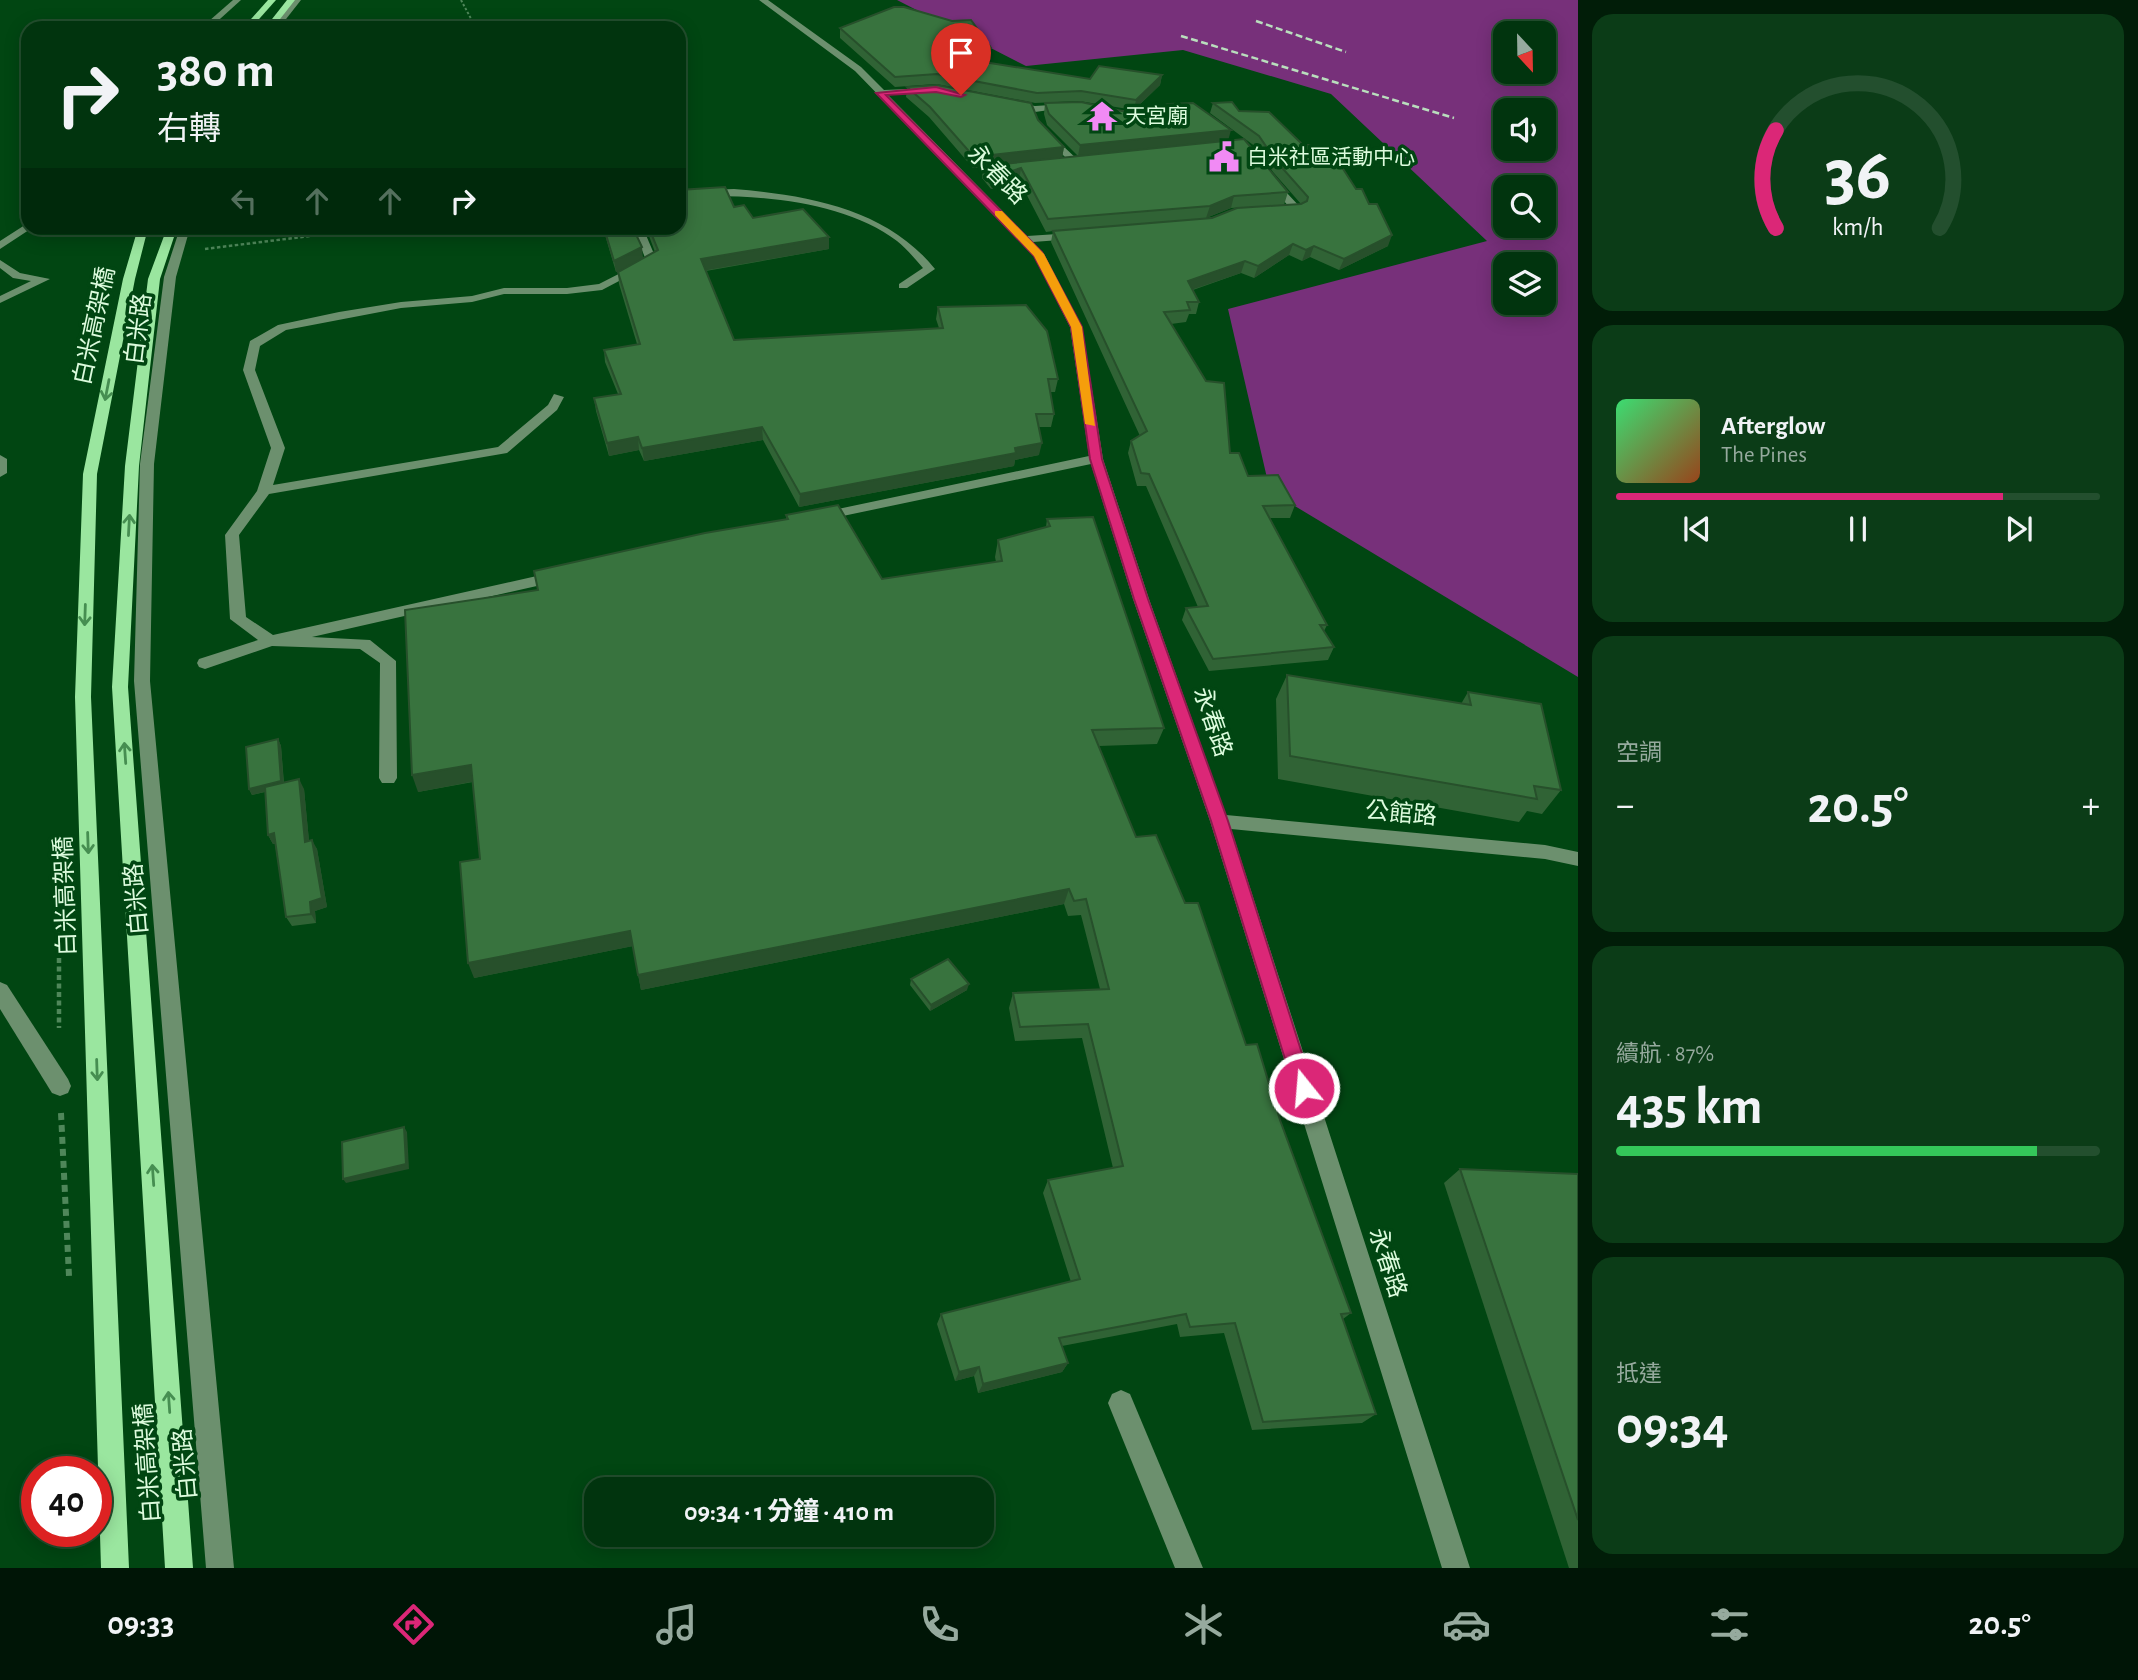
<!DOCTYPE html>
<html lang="zh-TW">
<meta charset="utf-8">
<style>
body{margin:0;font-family:"Alegreya Sans","Noto Sans TC",sans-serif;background:#0b3c17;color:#f1f3f6;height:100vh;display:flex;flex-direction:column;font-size:26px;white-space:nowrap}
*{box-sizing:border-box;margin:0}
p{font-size:23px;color:#96aa9e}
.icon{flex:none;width:38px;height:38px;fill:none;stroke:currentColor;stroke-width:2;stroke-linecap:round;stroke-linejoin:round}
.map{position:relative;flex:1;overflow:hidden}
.drawer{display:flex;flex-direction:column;gap:14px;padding:14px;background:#011d08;width:560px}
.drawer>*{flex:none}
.top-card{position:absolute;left:21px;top:21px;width:665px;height:214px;border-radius:21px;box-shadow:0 4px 18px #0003,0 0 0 2px #234f2e;background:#01340e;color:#f1f3f6;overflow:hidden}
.needle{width:46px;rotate:158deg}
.buttons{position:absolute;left:1493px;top:21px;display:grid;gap:14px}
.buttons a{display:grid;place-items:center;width:63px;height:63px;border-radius:14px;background:#01340e;box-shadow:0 4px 18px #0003,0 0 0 2px #234f2e;font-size:35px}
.speed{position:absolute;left:21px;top:1456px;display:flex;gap:14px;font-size:35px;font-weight:700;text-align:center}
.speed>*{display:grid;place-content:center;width:91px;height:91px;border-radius:50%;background:#01340e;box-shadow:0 4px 18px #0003,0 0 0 2px #234f2e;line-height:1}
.speed .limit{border:10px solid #d22;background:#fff;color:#111}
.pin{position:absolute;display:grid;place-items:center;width:60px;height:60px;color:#fff;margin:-72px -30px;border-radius:50% 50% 50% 0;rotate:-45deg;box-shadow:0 0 7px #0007}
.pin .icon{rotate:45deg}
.me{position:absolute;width:77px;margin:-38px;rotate:343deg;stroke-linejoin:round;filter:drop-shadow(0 0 5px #0008)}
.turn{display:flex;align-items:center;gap:24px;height:147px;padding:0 21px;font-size:32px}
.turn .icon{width:91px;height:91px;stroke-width:2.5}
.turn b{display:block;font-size:49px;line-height:60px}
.lanes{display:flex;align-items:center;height:66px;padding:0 21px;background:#0003;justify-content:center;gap:35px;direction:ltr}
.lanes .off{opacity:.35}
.big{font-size:52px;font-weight:700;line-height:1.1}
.drawer .card{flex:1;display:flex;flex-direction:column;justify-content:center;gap:10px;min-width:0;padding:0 24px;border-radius:21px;background:#0b3c17}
.drawer .dial{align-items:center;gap:0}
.dial svg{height:182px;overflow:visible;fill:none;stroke:#234f2e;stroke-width:7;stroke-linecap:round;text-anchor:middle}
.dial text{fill:#f1f3f6;stroke:none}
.song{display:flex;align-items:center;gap:21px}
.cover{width:84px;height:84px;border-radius:10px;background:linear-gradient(135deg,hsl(140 70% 55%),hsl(20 70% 35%))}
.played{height:7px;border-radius:4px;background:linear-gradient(90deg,#db2777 80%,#234f2e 80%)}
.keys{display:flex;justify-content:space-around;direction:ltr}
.heat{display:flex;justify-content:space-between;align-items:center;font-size:38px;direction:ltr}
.charge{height:10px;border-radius:5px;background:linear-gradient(90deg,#34c759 87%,#234f2e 0)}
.trip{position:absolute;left:584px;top:1477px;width:410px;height:70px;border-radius:21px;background:#01340e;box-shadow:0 4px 18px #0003,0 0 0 2px #234f2e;font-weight:700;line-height:70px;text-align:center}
.menu{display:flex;height:112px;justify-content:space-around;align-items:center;background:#001506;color:#96aa9e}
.menu .icon{width:49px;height:49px}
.menu .active{color:#db2777}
.menu b{font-size:32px;color:#f1f3f6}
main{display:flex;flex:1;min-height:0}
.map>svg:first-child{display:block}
.green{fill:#77307a;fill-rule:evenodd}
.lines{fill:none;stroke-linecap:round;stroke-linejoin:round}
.path-far3{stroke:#4f875a;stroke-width:2;stroke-dasharray:2.5 2;stroke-linecap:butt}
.path-far2{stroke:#4f875a;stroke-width:2.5;stroke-dasharray:3.5 2.5;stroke-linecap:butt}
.path-far1{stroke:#4f875a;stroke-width:4.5;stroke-dasharray:5 3.5;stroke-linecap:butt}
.path{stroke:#4f875a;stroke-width:6;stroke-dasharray:7 5;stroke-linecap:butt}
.minor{fill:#6c906e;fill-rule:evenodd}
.major{fill:#9ae69f;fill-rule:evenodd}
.rail{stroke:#b9debd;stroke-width:2.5;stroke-dasharray:7 3.5;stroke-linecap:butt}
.wall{fill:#306335}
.shaded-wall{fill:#27502b}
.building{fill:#38733e;stroke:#27502b;stroke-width:2}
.oneway{stroke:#468e51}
.route{fill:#db2777;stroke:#8e194d;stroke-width:2}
.slow{fill:#f59e0b}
.labels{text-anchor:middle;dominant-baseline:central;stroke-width:7;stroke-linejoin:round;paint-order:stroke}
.far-poi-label{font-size:21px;fill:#dcfbdd;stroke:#014612;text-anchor:start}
.street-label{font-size:24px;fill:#dcfbdd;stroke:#014612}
</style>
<main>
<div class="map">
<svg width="1578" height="1568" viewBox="0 0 1578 1568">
<rect width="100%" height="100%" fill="#014612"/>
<path class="green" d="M897 0H1578V677L1270 491 1228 309 1487 241 1331 94 1183 50 1026 66ZM1505 33H1544V72H1505ZM1505 110H1544V149H1505ZM1505 187H1544V226H1505ZM1505 264H1544V303H1505Z"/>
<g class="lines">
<polyline class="path-far3" points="461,0 476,28"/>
<polyline class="path-far2" points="205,249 374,228"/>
<polyline class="path-far1" points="59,924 59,1028"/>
<polyline class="path" points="61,1113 69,1276"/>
<g class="minor">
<polygon points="233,0 241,0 210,28 201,28"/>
<polygon points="293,0 301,0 279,28 271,28"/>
<polygon points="759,0 768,0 861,67 884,90 932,88 929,93 888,95 1027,236 1073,233 1078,236 1073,239 1033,242 1044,254 1082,327 1103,459 1149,599 1226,815 1545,845 1578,852 1578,866 1545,859 1231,829 1470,1568 1442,1568 1210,821 1133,599 1091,464 819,521 812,517 819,513 1089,456 1070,327 1034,255 855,71"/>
<polygon points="1012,102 1035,106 1067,104 1071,107 1035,112 1009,107"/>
<polygon points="1047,131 1078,160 1078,164 1055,166 1055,162 1068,160 1044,136 1044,132"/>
<polygon points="1270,175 1301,208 1301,212 1276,213 1276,209 1289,207 1265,178"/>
<path d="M734 189C808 195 887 209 935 269L907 288H899V284L923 268C915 259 907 249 897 241 842 199 746 193 679 197V191Z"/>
<polygon points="28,223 28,228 32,228 0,249 0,241"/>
<polygon points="180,228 190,228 176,277 154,464 150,681 234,1568 206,1568 134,681 140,464 164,277"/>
<polygon points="633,228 643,228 657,261 602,290 567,294 504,294 472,302 401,308 286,330 260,346 255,370 285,448 273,485 498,447 548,405 554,394 564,397 557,410 507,453 269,494 239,535 246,617 273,635 559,571 566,576 559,581 312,637 370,640 396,661 397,778 394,783 382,783 379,778 380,663 360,649 272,646 205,669 199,667 197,663 199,659 258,640 230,619 225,535 257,491 271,448 243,370 250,341 278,325 339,312 401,302 472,296 504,288 567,288 599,284 646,260"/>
<polygon points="0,260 20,273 50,279 0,303 0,296 31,281 13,278 0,268"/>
<polygon points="0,455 7,459 7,473 0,477"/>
<polygon points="0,982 7,985 68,1079 71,1086 68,1093 60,1096 52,1093 0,1009"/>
<polygon points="1121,1390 1130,1394 1203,1568 1175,1568 1108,1403 1112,1394"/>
</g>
<g class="major">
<polygon points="268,0 276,0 251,28 243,28"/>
<polygon points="287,0 295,0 273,28 265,28"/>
<polygon points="138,228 148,228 135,279 97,474 91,697 129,1568 101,1568 75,697 83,474 123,279"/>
<polygon points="167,228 177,228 160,279 139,466 128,687 193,1568 165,1568 112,687 125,466 148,279"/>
</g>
<g class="rail">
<polyline points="1256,21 1346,52"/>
<polyline points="1181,36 1454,118"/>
</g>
</g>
<g class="wall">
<polygon points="840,28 991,48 990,58 986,62 1090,79 1162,75 1160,85 1134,110 1079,101 1035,103 936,84 895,87 840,38"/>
<polygon points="907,87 1038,120 1064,147 1062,158 1078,156 1047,125 1044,114 1045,103 1228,141 1288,192 1284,205 1231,208 1206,218 1301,204 1273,172 1256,147 1210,113 1213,103 1239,111 1303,145 1322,161 1388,246 1339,270 1310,257 1302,261 1289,255 1254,278 1241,273 1193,290 1199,302 1196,314 1189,314 1186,322 1171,324 1230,453 1248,476 1295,505 1290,518 1270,518 1327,625 1324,631 1334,647 1328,660 1209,671 1182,620 1186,608 1198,607 1146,486 1137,486 1128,453 1131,441 1140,436 1051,242 1053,231 1046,232 1019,180 991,189 982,178 983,167 973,168 929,117 906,97"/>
<polygon points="734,207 753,218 829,237 829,249 706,271 734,340 939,328 936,319 938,307 1058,379 1055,392 1050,392 1054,414 1051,427 1039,427 1039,455 1015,460 1014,466 799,507 763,440 644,461 639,450 609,456 596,411 594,398 618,394 605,362 604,350 637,344 619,284 618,272 633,264 616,272 605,235 604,228 633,228 643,258 655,252 646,228"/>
<polygon points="786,515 882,579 996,562 995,557 998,540 1046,527 1047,519 1164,728 1157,744 1099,746 1136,837 1246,1045 1280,1120 1351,1313 1343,1319 1376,1414 1362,1423 1252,1430 1224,1333 1180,1337 1177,1324 1062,1346 1068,1363 1062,1372 978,1393 974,1376 955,1381 937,1324 941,1314 1071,1282 1043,1193 1048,1180 1113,1168 1082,1038 1015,1041 1009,1008 1013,993 1100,989 1081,915 1068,916 1064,904 641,990 633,946 474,978 480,859 473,782 418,792 538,590 786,519"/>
<polygon points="1287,675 1461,704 1468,692 1561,790 1542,814 1527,811 1519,822 1278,779 1276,699"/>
<polygon points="278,739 281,746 284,783 304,789 309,841 317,849 327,907 315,911 316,923 292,926 286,917 275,844 273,844 268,835 265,792 252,795 249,789"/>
<polygon points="911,979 967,990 930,1011 910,985"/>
<polygon points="1460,1169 1578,1174 1578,1568 1569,1568 1444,1183"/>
</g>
<g class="shaded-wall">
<polygon points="991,48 990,58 977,71 978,61"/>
<polygon points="1162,75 1160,85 1134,110 1136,100"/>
<polygon points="1231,130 1228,141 1078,156 1080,145"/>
<polygon points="1064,147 1062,158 973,168 974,157"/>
<polygon points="1021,168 1019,180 991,189 993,177"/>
<polygon points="1234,196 1231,208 1206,218 1210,206"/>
<polygon points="1392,235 1388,246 1339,270 1344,259"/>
<polygon points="829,237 829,249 702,271 701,259"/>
<polygon points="1293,244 1289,255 1254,278 1258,266"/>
<polygon points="1314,246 1310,257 1302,261 1306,250"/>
<polygon points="642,247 643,259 616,272 614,261"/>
<polygon points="1245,261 1241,273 1185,292 1188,281"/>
<polygon points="762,427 763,440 644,461 642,448"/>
<polygon points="638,437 639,450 609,456 607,443"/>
<polygon points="1042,443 1039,455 1015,460 1014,466 799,507 800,494"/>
<polygon points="278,739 281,746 284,787 252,795 249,789"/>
<polygon points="471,765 476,781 418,792 412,775"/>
<polygon points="299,779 304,789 310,851 305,842"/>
<polygon points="274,833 279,843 273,844 268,835"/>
<polygon points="312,840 317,849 327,907 315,911 316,923 311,914 310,902"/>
<polygon points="1069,889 1064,904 641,990 638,975"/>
<polygon points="630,931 633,946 474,978 468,963"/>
<polygon points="969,984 967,990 930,1011 931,1005"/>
<polygon points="404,1127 407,1132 409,1169 346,1183 343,1179"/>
<polygon points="1068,1363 1062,1372 978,1393 983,1384"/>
<polygon points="979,1367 974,1376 955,1381 959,1372"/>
</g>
<g class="building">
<polygon points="894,7 904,7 952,21 971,20 991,48 978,61 1090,79 1099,66 1162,75 1136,100 1081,91 1037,93 937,74 895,77 840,28"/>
<polygon points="937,85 1031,103 1038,120 1064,147 974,157 930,107 907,87"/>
<polygon points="1081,102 1122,111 1142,111 1169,104 1193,103 1231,130 1080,145 1049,114 1045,103"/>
<polygon points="1232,102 1239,111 1269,112 1303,145 1313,145 1322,161 1338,161 1356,189 1362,189 1369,204 1377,204 1392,235 1344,259 1314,246 1306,250 1293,244 1258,266 1245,261 1188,281 1199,302 1187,302 1190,310 1164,312 1206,381 1224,383 1230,453 1239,453 1248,476 1278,475 1295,505 1263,506 1327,625 1320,625 1334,647 1213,659 1186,608 1208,606 1149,474 1141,473 1131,441 1147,431 1053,231 1212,218 1237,208 1301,204 1307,201 1308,197 1276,161 1259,136 1213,103"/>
<polygon points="1244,139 1288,192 1234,196 1210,206 1048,219 1021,168 993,177 983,166"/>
<polygon points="725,187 734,207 744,205 753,218 803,209 829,237 701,259 734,340 943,328 938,307 1026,305 1047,331 1058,379 1048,379 1054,414 1036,414 1042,443 1015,448 1016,453 800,494 762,427 642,448 638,437 607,443 594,398 621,394 604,350 640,344 618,272 658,250 649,228 679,228 679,190"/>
<polygon points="604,228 633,228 642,247 614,261"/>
<polygon points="838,505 882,579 1002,561 998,540 1050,526 1047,519 1093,517 1164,728 1092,730 1136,837 1156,835 1185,903 1198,903 1246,1045 1257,1044 1280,1120 1351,1313 1341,1314 1376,1414 1263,1422 1235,1323 1190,1327 1186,1314 1059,1338 1068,1363 983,1384 979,1367 959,1372 941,1314 1080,1279 1048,1180 1123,1166 1088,1024 1020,1027 1013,993 1109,989 1086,899 1074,901 1069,889 638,975 630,931 468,963 460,862 480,859 471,765 412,775 405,610 538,590 534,571 705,533 788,519 786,515"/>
<polygon points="1287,675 1471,705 1468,692 1541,704 1561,790 1534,786 1537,799 1290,756"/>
<polygon points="278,739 281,781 249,789 246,747"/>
<polygon points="299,779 305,842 312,840 322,898 310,902 311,914 286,917 274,833 268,835 265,787"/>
<polygon points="948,959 969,984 931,1005 911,979"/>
<polygon points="404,1127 406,1164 343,1179 342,1142"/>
<polygon points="1460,1169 1578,1174 1578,1520"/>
</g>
<defs><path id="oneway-shaft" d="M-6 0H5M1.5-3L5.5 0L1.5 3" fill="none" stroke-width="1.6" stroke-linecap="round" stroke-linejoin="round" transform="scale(1.75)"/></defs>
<g class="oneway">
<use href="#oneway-shaft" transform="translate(107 390) rotate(101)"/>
<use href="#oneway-shaft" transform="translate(129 525) rotate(-87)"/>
<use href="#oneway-shaft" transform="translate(85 615) rotate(92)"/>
<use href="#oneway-shaft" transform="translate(125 753) rotate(-94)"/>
<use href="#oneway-shaft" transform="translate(88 843) rotate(88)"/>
<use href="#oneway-shaft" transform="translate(97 1070) rotate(88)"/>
<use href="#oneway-shaft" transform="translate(153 1175) rotate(-94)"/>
<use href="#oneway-shaft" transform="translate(169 1402) rotate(-94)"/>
</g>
<polygon class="route" points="936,87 965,95 961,97 936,92 886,95 1042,252 1082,327 1102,459 1148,599 1228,821 1313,1088 1311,1094 1304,1097 1297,1094 1294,1088 1211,821 1134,599 1090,459 1071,327 1034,256 876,93"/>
<polygon class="slow" points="995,211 1002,211 1044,254 1082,327 1095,426 1085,424 1071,327 1034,256 995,215"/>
<defs>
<g id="temple-bare" transform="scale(2.415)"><path d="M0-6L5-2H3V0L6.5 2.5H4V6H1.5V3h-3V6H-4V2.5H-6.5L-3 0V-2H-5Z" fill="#f18af4" stroke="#014612" stroke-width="2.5" paint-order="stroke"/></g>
<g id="civic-bare" transform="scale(2.415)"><path d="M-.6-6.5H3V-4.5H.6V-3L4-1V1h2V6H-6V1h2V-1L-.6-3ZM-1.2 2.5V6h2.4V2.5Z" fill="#f18af4" stroke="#014612" stroke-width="2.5" paint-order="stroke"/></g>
</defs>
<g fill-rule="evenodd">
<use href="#temple-bare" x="1102" y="116"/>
<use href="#civic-bare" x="1224" y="157"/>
</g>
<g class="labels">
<g class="far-poi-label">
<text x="1125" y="116">天宮廟</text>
<text x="1247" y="157">白米社區活動中心</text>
</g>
<g class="street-label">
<text transform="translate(997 175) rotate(45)">永春路</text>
<text transform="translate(95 326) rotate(-78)">白米高架橋</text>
<text transform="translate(139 329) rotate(-83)">白米路</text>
<text transform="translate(1212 722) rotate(71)">永春路</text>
<text transform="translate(1401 814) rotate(5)">公館路</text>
<text transform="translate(66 896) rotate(-92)">白米高架橋</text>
<text transform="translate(137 899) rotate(-95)">白米路</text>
<text transform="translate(1387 1263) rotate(72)">永春路</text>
<text transform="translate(148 1463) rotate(-94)">白米高架橋</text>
<text transform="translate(186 1464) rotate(-95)">白米路</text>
</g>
</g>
</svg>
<div class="buttons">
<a><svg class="needle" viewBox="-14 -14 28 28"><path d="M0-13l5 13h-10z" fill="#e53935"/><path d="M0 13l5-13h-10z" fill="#96aa9e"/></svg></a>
<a><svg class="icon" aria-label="sound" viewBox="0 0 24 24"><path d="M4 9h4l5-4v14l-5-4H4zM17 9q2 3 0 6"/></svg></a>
<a><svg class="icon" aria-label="search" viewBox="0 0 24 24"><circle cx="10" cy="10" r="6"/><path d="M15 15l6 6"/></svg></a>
<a><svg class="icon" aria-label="layers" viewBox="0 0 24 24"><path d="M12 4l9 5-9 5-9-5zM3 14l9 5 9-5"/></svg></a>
</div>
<div class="speed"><div class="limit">40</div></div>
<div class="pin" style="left:961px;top:95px;background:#d93025"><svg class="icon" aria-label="arrive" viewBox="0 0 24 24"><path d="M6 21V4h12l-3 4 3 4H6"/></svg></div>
<svg class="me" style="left:1304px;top:1088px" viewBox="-20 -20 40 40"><circle r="17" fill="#db2777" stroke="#fff" stroke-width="3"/><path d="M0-11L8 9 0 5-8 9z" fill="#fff"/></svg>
<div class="trip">09:34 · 1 分鐘 · 410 m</div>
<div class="top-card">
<div class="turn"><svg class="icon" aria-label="right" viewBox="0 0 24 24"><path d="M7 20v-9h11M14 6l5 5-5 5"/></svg><div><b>380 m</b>右轉</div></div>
<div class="lanes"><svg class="icon off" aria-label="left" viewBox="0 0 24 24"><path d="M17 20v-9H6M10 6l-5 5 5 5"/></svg><svg class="icon off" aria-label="ahead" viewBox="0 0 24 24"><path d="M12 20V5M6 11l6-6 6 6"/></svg><svg class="icon off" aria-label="ahead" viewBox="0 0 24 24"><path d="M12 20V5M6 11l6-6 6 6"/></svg><svg class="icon" aria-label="right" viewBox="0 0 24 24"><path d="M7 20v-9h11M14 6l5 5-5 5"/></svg></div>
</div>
</div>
<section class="drawer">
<div class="card dial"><svg viewBox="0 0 100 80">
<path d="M14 69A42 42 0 1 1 86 69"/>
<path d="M14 69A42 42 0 0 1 14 26" stroke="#db2777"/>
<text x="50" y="56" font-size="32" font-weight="700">36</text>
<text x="50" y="72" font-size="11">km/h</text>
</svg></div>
<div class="card">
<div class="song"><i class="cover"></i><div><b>Afterglow</b><p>The Pines</p></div></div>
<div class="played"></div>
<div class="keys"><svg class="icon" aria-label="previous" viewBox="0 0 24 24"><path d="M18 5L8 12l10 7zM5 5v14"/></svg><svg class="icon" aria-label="pause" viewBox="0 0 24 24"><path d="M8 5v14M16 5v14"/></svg><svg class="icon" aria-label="next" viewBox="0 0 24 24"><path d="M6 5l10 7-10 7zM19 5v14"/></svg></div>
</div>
<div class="card"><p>空調</p>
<div class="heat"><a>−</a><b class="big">20.5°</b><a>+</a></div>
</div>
<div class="card"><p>續航 · 87%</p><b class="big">435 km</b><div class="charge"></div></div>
<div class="card"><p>抵達</p><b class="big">09:34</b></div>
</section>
</main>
<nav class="menu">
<b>09:33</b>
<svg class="icon active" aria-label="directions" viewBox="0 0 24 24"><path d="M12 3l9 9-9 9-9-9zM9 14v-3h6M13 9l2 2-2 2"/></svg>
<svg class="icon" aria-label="music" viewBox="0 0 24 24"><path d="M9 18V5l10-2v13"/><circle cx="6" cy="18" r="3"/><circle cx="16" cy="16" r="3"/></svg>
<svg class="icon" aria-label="phone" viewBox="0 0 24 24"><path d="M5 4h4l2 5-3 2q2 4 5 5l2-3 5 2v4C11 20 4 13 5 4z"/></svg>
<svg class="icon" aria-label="climate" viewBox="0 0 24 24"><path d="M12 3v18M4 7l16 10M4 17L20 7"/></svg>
<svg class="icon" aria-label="car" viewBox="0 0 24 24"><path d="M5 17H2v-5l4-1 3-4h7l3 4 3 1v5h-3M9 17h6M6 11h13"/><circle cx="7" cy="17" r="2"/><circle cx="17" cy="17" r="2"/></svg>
<svg class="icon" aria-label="filters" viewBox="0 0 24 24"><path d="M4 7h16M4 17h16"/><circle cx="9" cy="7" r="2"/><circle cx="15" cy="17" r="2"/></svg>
<b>20.5°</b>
</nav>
